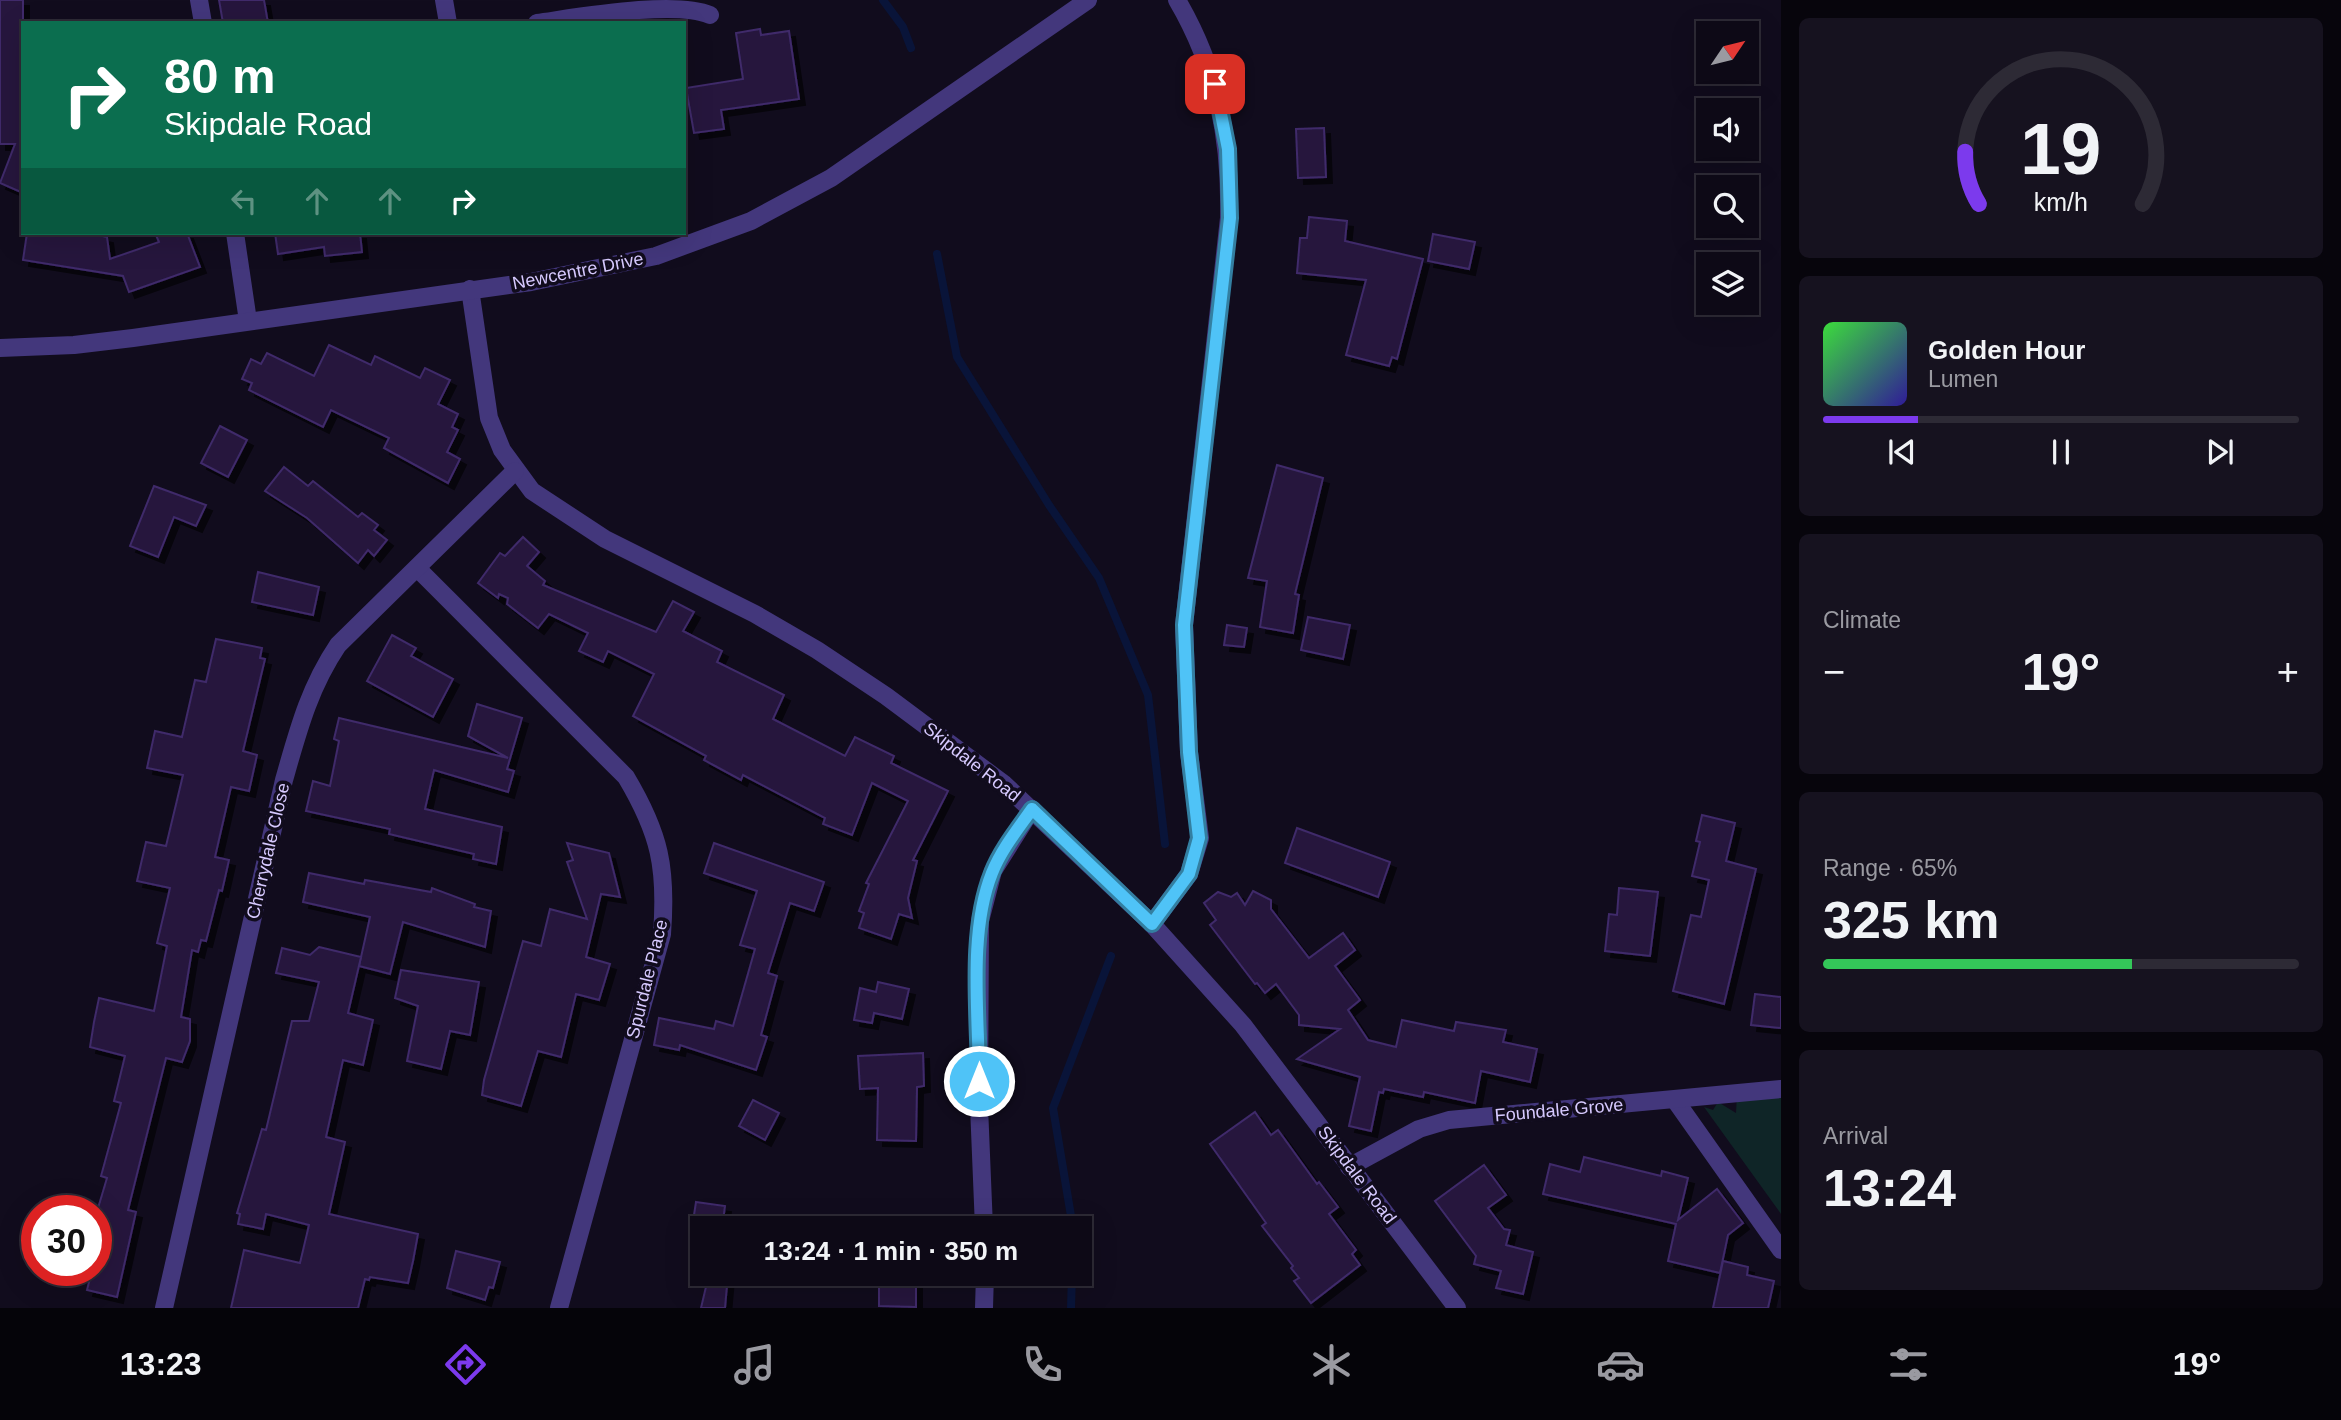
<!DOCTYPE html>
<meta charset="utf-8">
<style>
body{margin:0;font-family:Arial,sans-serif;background:#16121f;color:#f1f3f6;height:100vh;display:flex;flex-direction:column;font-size:26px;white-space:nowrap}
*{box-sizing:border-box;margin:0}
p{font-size:23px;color:#9a9aa1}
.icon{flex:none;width:38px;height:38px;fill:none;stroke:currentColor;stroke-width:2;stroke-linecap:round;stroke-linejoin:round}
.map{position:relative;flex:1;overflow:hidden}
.drawer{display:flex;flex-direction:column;gap:18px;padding:18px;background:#07050c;width:560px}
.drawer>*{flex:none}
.hud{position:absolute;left:21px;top:21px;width:665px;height:214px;border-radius:0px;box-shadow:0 7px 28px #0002,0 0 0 2px #2d2a35;background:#0b6e4f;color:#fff;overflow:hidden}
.needle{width:46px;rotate:55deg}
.tools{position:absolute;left:1696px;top:21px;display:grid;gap:14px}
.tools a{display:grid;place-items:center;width:63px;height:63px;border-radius:0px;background:#0d0916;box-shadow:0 7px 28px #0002,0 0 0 2px #2d2a35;font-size:35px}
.speed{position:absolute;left:21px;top:1195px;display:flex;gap:14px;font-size:35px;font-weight:700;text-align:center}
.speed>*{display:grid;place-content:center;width:91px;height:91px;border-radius:50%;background:#0d0916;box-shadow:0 7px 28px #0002,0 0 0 2px #2d2a35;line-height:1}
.speed .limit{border:10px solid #d22;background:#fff;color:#111}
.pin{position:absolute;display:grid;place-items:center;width:60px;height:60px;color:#fff;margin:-30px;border-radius:14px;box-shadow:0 4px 10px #0006}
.me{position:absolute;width:77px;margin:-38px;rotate:0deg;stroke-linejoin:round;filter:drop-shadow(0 0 5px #0008)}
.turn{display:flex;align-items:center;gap:24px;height:147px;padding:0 28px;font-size:32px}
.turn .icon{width:91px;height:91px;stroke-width:2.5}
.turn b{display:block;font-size:49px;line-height:60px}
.lanes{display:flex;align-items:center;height:66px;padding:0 28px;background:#0003;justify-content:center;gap:35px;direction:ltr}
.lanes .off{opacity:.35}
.big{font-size:52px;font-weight:600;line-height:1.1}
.drawer .card{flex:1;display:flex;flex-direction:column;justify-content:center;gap:10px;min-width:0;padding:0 24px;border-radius:10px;background:#16121f}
.drawer .dial{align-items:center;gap:0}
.dial svg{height:182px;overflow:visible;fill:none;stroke:#2d2a35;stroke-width:7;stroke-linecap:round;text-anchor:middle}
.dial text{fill:#f1f3f6;stroke:none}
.song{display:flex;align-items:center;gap:21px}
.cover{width:84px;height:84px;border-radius:10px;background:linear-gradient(135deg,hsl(120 70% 55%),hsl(250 70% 35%))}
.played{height:7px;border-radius:4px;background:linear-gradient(90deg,#7c3aed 20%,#2d2a35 20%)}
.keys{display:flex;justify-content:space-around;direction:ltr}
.heat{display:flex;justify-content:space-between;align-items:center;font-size:38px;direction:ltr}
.charge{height:10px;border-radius:5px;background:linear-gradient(90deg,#34c759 65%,#2d2a35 0)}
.trip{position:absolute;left:690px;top:1216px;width:402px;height:70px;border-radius:0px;background:#0d0916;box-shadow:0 7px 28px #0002,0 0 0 2px #2d2a35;font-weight:600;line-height:70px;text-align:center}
.tab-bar{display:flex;height:112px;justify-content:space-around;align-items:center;background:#050409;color:#9a9aa1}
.tab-bar .icon{width:49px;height:49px}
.tab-bar .current{color:#7c3aed}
.tab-bar b{font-size:32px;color:#f1f3f6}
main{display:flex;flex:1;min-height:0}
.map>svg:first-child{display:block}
.green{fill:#0f2527}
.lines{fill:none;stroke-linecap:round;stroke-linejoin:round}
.stream{stroke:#091439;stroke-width:8}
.building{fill:#25183e;stroke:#3f2a6a;stroke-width:2;filter:url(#shadow)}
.street{stroke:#43377c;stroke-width:18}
.route-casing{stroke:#337fa1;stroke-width:18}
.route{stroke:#4fc3f7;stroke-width:12}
.labels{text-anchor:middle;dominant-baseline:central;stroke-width:7;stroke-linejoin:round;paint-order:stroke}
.street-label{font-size:18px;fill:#d6c9fe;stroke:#110c1d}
</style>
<main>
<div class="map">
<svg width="1781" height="1308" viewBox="0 0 1781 1308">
<defs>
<filter id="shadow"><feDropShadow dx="6" dy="6" stdDeviation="0" flood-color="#0009"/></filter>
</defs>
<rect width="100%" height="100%" fill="#110c1d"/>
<polygon class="green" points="1737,1094 1781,1097 1781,1214 1704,1107 1713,1110 1718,1102 1736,1113"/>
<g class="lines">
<g class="stream">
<polyline points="883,0 903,27 911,48"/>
<polyline points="937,254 957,357 1049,505 1099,578 1148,695 1165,844"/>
<polyline points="1073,1228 1053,1108 1111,956"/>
<polyline points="1071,1308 1072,1274"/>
</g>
</g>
<g class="building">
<polygon points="0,0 23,0 23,193 0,183 15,144 0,144"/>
<polygon points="219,0 264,0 268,23 223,23"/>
<polygon points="760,29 761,35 789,31 799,99 721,110 724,129 694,133 686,88 743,79 736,33"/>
<polygon points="1324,128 1326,177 1298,178 1296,129"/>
<polygon points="1309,217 1347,221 1345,241 1423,259 1397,359 1392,357 1389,366 1346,355 1366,280 1297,273 1300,238 1307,238"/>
<polygon points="27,233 89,233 107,237 110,259 159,242 155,233 187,233 200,267 129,292 123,276 23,260"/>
<polygon points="275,233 360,233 362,252 325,256 324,247 278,254"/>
<polygon points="1433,234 1475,242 1469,269 1428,261"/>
<polygon points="329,345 371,365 375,356 420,378 425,368 450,380 438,404 458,414 452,427 458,430 447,452 460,459 448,483 384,448 389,438 331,410 323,427 249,390 252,383 242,379 251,359 261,364 267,353 314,376"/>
<polygon points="220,426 247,440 228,477 201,463"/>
<polygon points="1277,465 1323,478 1295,594 1299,595 1293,633 1260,627 1267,581 1248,578"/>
<polygon points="284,467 308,486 313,481 358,517 362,513 378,525 374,530 387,540 374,556 368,550 358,563 307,518 265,491"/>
<polygon points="154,486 206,505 196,526 174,517 158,557 130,546"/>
<polygon points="523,537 539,552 527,566 545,581 543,585 656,632 673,601 694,612 683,631 722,651 717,662 784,695 773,719 845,756 855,737 894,756 891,763 948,791 913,860 917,861 908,898 912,918 899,914 891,939 859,928 864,913 859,911 869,884 866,883 908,801 872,783 852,835 823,824 825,818 743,775 741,780 704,760 706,756 633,716 654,674 608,651 603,662 579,651 588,633 549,614 538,628 507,604 508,598 499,594 498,598 478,583 500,553 505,556"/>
<polygon points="258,572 319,587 313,615 252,602"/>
<polygon points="1308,617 1350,625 1343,659 1301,650"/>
<polygon points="1227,625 1247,628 1244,647 1224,645"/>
<polygon points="392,635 416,648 411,656 453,679 433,717 367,681"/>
<polygon points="216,639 262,648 260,658 265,659 243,751 257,755 249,791 231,787 215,857 229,860 222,891 219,890 206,941 201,940 198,952 192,950 181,1017 190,1019 190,1041 182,1062 166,1058 128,1210 136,1212 117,1297 87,1290 92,1270 96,1270 96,1240 102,1220 96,1219 96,1215 107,1178 101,1176 121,1103 114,1101 125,1056 90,1047 94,1022 99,998 154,1011 167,946 157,943 170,888 137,881 146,842 166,846 183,775 147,768 155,731 182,737 195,680 206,682"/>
<polygon points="477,704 522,718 507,769 514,771 508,792 434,770 425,809 502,827 496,864 473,859 474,854 389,834 390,829 306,811 313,781 330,786 339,741 334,739 339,718 508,758 468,736"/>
<polygon points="1702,815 1735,823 1726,861 1756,869 1724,1004 1673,991 1691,915 1701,917 1709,880 1692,876 1700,842 1696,841"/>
<polygon points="1297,828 1390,862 1378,897 1285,863"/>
<polygon points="567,843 609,853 620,897 601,894 586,957 610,964 599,1000 576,994 561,1057 538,1051 521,1106 482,1095 484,1080 523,941 541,946 550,909 587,919 567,862 573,860"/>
<polygon points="714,843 824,882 814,911 790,903 768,973 777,976 761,1035 767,1037 756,1070 680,1045 679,1050 654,1045 659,1018 714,1029 716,1021 733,1026 755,949 740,945 757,891 704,873"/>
<polygon points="309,873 364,884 365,880 431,892 432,888 475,904 474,907 491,911 485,947 403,922 390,974 359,966 370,917 303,902"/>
<polygon points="1619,888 1658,892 1650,956 1605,951 1609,914 1617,915"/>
<polygon points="1253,891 1271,900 1271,909 1309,958 1343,933 1355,950 1335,966 1360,1000 1348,1010 1368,1040 1396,1047 1402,1020 1454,1031 1456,1022 1506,1030 1503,1042 1537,1049 1530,1082 1481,1071 1475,1103 1424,1092 1423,1097 1384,1089 1383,1093 1379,1092 1371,1131 1349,1126 1360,1077 1297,1059 1340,1029 1299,1025 1299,1015 1276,984 1265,993 1257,983 1255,984 1210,925 1216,920 1204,903 1218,892 1231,897 1237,893 1245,905"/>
<polygon points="319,947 361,957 348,1013 373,1020 363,1065 343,1060 326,1137 345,1142 329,1214 418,1234 413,1261 408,1283 370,1277 369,1280 365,1279 358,1308 231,1308 244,1250 300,1263 309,1225 266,1214 263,1229 238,1224 240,1214 237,1213 262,1129 266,1130 292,1021 309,1021 319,982 276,973 282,948 310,955"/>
<polygon points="401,970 479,982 470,1035 450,1031 441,1069 407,1061 418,1006 395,998"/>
<polygon points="878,982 909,989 902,1019 874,1013 872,1023 854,1020 860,988 876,992"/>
<polygon points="1755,994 1781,997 1781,1028 1751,1025"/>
<polygon points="923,1053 924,1086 917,1087 916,1141 877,1140 878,1088 860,1089 858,1056"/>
<polygon points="753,1100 779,1113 765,1140 739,1126"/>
<polygon points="1255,1112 1271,1135 1278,1130 1317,1184 1319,1182 1338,1207 1329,1214 1356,1250 1352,1254 1360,1265 1311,1303 1294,1281 1299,1278 1291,1268 1293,1266 1262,1226 1266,1223 1210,1144"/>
<polygon points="1584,1157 1661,1176 1662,1171 1688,1178 1678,1220 1717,1189 1743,1223 1728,1235 1720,1273 1668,1261 1676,1224 1543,1194 1550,1164 1580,1172"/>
<polygon points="1484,1165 1506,1195 1488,1208 1504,1229 1510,1230 1506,1245 1533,1252 1523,1294 1496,1288 1501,1271 1474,1264 1476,1256 1435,1201"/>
<polygon points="696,1202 725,1206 722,1228 692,1228"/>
<polygon points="456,1251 500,1262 493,1288 489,1287 485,1300 447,1288"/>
<polygon points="1723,1261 1748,1267 1747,1275 1774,1281 1768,1308 1713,1308"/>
<polygon points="709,1274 728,1274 725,1308 701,1308"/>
<polygon points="879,1274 916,1274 916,1307 879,1306"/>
</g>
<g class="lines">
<g class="street">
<polyline points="199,0 203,23"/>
<polyline points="444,0 448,23"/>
<path d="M537 23C580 17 675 0 710 15"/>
<polyline points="235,233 248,321"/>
<polyline points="470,289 489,418 502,450 532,491 605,539 755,614 817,650 886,696 1004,784 1152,924 1243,1025 1457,1308"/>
<polyline points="0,348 74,345 133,338 531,282 656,256 751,221 831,178 1088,0"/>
<path d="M417 568 626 777C660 834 667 868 662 934L559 1308"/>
<path d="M1152 924 1189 874 1200 838 1189 752 1184 625 1229 218C1231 139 1217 68 1177 0"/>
<polyline points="1675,1100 1781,1250"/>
<polyline points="1349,1167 1419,1129 1449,1120 1781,1089"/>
<polyline points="984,1228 979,1106 980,921 993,871 1032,809"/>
<path d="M164 1308 284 780C298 731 309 688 338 645L515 471"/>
<polyline points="984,1308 985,1274"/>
</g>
</g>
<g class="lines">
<g class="route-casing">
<path id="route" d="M979 1081C979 1016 968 933 992 873 1001 850 1018 829 1032 809L1152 924 1189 874 1199 838 1189 752 1184 625 1230 218 1228 149 1215 84"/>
</g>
<use href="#route" class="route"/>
</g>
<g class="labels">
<g class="street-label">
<text transform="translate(578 271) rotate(-11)">Newcentre Drive</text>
<text transform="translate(972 762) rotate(38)">Skipdale Road</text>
<text transform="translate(268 851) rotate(-77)">Cherrydale Close</text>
<text transform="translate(647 979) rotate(-76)">Spurdale Place</text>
<text transform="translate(1559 1110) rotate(-5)">Foundale Grove</text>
<text transform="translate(1357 1175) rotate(53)">Skipdale Road</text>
</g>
</g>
</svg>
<div class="tools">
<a><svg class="needle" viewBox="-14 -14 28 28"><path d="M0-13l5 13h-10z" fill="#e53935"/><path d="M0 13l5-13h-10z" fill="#9a9aa1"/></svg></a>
<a><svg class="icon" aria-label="sound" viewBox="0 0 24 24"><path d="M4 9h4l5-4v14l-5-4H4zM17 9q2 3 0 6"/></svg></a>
<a><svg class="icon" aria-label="search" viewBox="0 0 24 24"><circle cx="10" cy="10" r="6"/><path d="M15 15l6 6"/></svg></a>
<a><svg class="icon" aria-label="layers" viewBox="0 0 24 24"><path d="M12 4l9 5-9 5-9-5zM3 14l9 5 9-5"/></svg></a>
</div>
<div class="speed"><div class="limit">30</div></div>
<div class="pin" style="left:1215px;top:84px;background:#d93025"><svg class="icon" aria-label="arrive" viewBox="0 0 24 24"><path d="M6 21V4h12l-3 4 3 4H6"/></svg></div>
<svg class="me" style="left:979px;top:1081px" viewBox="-20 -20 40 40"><circle r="17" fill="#4fc3f7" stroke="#fff" stroke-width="3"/><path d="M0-11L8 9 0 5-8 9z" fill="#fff"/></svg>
<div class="trip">13:24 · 1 min · 350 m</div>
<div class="hud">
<div class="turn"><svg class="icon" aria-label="right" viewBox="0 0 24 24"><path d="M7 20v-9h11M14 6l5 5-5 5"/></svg><div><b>80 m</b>Skipdale Road</div></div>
<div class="lanes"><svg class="icon off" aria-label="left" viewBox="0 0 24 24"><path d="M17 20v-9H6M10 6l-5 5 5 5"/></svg><svg class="icon off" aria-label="ahead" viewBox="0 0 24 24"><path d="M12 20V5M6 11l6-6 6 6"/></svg><svg class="icon off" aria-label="ahead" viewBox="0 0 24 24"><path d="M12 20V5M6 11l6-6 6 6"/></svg><svg class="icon" aria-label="right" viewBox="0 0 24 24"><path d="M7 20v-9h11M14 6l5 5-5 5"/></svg></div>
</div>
</div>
<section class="drawer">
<div class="card dial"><svg viewBox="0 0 100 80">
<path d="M14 69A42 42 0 1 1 86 69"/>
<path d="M14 69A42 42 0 0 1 8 46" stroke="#7c3aed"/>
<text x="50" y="56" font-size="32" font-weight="700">19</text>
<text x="50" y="72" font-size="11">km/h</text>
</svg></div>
<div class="card">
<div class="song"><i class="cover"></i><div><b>Golden Hour</b><p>Lumen</p></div></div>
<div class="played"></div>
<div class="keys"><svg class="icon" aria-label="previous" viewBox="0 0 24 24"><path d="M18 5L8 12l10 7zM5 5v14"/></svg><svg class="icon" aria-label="pause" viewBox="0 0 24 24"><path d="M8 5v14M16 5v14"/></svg><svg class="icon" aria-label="next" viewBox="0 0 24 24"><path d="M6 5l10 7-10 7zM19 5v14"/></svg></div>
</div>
<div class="card"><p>Climate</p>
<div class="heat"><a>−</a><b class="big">19°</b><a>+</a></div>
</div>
<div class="card"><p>Range · 65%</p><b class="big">325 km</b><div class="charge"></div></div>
<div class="card"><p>Arrival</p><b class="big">13:24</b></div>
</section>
</main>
<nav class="tab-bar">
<b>13:23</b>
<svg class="icon current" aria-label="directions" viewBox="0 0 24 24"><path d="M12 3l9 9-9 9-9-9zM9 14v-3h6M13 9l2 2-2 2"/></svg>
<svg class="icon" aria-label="music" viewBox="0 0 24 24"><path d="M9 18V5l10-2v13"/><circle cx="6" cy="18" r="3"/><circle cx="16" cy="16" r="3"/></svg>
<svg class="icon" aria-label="phone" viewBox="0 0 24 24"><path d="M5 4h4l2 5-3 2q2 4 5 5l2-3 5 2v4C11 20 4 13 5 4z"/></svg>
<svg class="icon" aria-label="climate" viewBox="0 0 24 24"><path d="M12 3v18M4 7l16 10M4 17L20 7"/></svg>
<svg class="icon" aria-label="car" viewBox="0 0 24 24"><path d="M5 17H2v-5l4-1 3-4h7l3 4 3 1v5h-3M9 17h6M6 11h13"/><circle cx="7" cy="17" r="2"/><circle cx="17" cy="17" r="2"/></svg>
<svg class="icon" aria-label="filters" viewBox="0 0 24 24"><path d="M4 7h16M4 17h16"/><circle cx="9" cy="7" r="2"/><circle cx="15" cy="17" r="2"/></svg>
<b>19°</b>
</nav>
